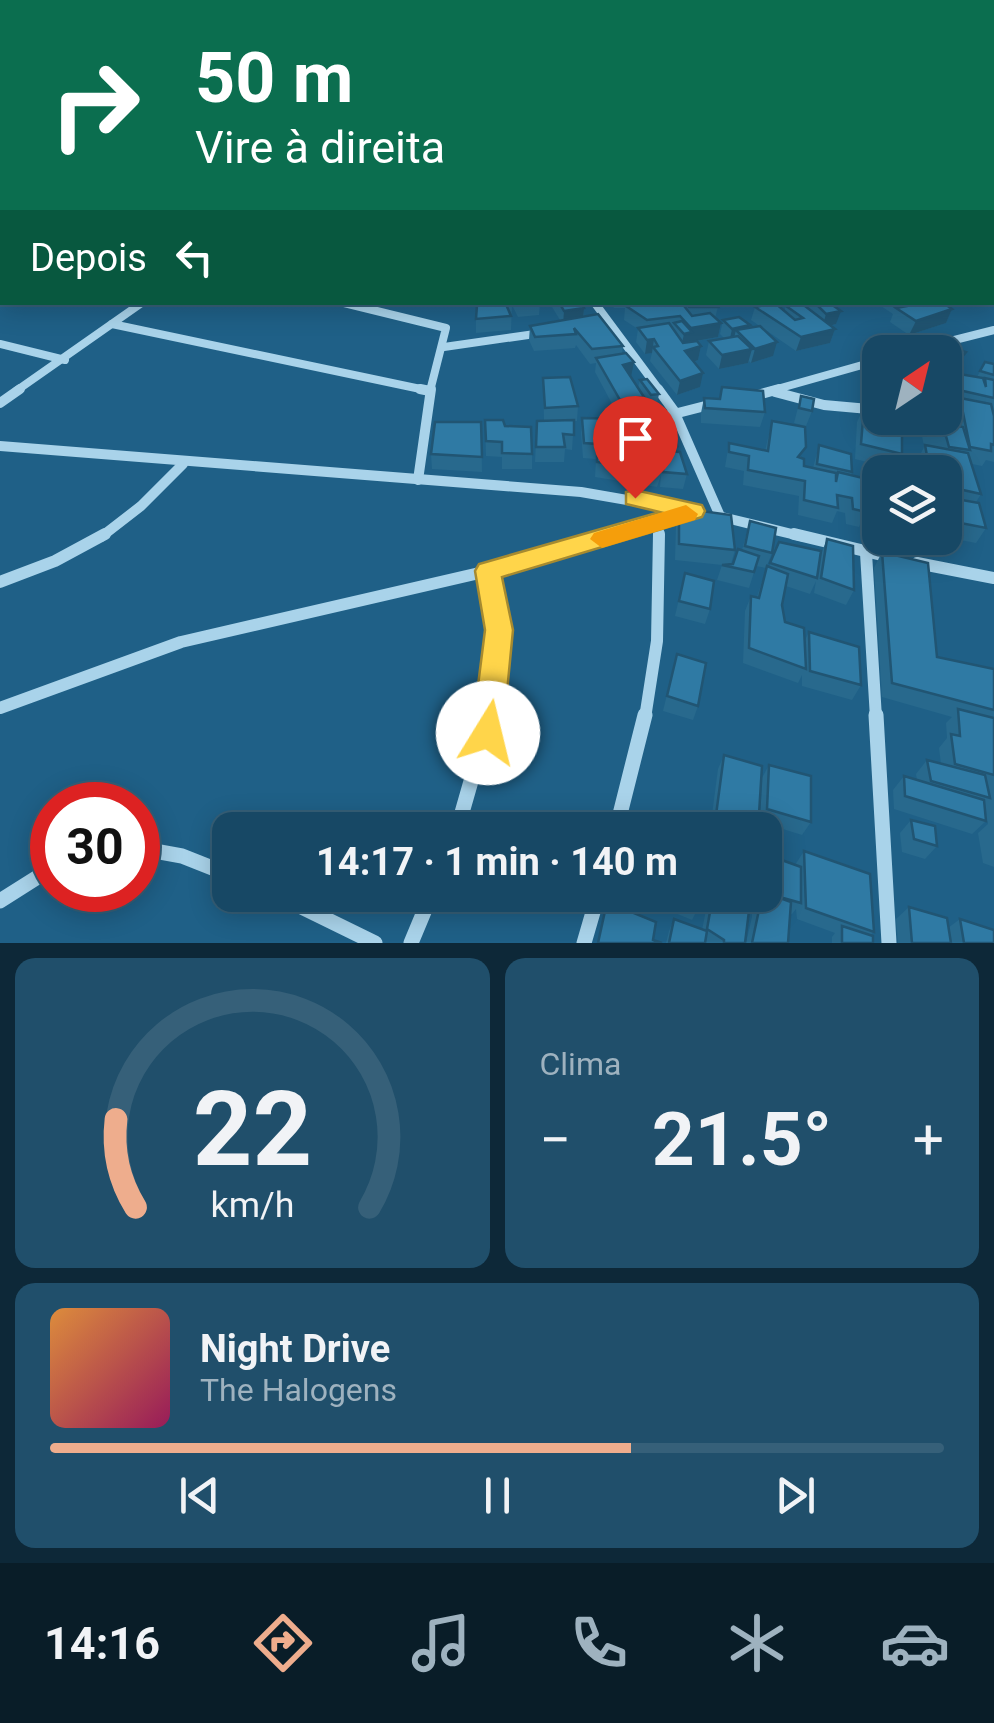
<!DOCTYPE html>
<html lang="pt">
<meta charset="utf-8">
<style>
body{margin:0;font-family:Roboto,sans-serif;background:#204f6b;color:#f1f3f6;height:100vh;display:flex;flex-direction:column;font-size:38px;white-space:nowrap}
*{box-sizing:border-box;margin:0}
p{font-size:32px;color:#9eb2bf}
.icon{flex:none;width:55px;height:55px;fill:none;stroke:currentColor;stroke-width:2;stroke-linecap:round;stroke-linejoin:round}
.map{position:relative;height:943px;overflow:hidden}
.side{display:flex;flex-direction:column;gap:15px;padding:15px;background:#0d2838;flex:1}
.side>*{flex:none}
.banner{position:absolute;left:0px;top:0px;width:995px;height:305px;box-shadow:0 5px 25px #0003,0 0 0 2px #366079;background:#0b6e4f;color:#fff;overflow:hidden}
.needle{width:65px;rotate:35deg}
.buttons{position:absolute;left:862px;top:335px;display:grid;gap:20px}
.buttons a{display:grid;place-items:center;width:100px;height:100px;border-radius:20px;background:#174865;box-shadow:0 5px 25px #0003,0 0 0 2px #366079;font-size:50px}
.speed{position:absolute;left:30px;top:782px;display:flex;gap:20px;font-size:50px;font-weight:700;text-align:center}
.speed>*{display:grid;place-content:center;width:130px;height:130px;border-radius:50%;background:#174865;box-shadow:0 5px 25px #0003,0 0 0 2px #366079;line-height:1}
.speed .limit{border:15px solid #d22;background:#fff;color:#111}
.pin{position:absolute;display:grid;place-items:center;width:85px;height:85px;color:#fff;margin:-102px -42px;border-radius:50% 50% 50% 0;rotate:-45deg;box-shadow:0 0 10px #0007}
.pin .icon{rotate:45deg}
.me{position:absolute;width:110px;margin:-55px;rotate:9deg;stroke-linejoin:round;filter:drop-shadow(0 0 8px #0008)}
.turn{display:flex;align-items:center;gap:35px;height:210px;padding:0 30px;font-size:45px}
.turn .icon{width:130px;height:130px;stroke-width:2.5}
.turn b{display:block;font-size:70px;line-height:85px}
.then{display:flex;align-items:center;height:95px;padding:0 30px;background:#0003;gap:20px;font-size:38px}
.big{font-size:75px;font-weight:700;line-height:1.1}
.side .widget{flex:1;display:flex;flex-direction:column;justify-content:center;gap:15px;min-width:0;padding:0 35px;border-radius:20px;background:#204f6b}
.side .dial{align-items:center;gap:0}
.dial svg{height:260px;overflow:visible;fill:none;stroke:#366079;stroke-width:7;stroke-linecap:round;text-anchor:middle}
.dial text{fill:#f1f3f6;stroke:none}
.song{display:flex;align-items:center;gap:30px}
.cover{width:120px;height:120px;border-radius:15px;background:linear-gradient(135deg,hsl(30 70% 55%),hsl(330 70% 35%))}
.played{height:10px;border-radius:5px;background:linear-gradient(90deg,#eead8d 65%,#366079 65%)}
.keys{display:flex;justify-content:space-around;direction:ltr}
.heat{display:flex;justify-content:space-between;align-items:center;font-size:55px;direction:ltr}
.side .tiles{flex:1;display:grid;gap:15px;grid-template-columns:1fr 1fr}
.widget:last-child{grid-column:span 2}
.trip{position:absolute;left:212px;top:812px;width:570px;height:100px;border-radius:20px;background:#174865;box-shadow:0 5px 25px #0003,0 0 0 2px #366079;font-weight:700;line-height:100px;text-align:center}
.tabs{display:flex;height:160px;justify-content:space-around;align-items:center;background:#091d28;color:#9eb2bf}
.tabs .icon{width:70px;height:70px}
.tabs .current{color:#eead8d}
.tabs b{font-size:45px;color:#f1f3f6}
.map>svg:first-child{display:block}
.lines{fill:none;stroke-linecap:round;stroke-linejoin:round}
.minor-far3{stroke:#a9d3ea;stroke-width:8}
.minor-far2{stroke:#a9d3ea;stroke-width:10}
.minor-far1{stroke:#a9d3ea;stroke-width:12}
.minor{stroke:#a9d3ea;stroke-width:15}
.wall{fill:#28698d}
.shaded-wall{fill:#215573}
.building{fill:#2f7aa4;stroke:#215573;stroke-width:2.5}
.route{fill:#ffd54a;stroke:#a68a30;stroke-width:2.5}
.slow{fill:#f59e0b}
</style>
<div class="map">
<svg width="994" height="943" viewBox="0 0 994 943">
<rect width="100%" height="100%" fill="#1f6087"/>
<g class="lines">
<g class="minor-far3">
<polyline points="340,302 446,328 430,391"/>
<polyline points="594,302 660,391"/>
<polyline points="112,324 430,391"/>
<polyline points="0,344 65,360"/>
<polyline points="444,347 542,333"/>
<polyline points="907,352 994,330"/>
<polyline points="16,391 143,302"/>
<polyline points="770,391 880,360"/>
</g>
<g class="minor-far2">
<polyline points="420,389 430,391"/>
<polyline points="658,389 674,411 720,516"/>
<polyline points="775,392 824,405 880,410"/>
<polyline points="754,396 779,389"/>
<polyline points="0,403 20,389"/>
<polyline points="623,427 713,404"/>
<polyline points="0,446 581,492 690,511"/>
<polyline points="418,480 431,389"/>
<polyline points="722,517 804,537"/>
<polyline points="658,524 659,537"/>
<polyline points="101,537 141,506 183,464"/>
<polyline points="607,537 686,514"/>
</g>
<g class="minor-far1">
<polyline points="794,534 890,557"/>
<polyline points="866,553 876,718"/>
<polyline points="917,563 994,578"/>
<polyline points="488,571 497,637 490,718"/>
<polyline points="0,582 55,561 105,534"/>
<polyline points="0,708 181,642 488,571 616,534"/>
<polyline points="645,718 657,641 659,534"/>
</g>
<g class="minor">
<polyline points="876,715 889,943"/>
<polyline points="457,830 490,715"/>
<polyline points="616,830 645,715"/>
<polyline points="138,848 182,856 230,875"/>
<polyline points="277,895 375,943"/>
<polyline points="0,901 52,868"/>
<polyline points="411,943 431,895"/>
<polyline points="584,943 598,895"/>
</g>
</g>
<g class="wall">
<polygon points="484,302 540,302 539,315 518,317 512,305 511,330 476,333 476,319 485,304"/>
<polygon points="553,302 581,302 584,308 584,316 623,346 622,354 631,377 638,388 640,380 659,394 656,409 648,410 643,402 642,412 618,415 595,372 596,363 590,364 576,345 575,348 534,351 529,340 530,326 560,320 552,307"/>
<polygon points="609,302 719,302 716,305 718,307 715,318 721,323 718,337 697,341 701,346 698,360 694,362 700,387 677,395 650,361 652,353 645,354 636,342 638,329 624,320 625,308 614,308"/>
<polygon points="802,302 828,302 836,324 831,326 835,329 830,343 796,351 751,320 755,307 784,311 786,306 805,306 806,304"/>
<polygon points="875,302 942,302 952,309 946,323 909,335 890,322 893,314"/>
<polygon points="723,320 749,328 773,356 751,363 749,361 748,363 719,369 706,355 709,341 725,339 720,334"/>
<polygon points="940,350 966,352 954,373 977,377 985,362 994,364 994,462 986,460 982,466 972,464 981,494 976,502 986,528 976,543 945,537 945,472 919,472 917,461 924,447 922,436 929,421 954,425 952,413 956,406 945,403 945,352 939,352"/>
<polygon points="543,378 578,406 577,421 574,421 572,450 565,449 564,462 535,462 537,421 544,420"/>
<polygon points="722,387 765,412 760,427 701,423 701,413 704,398 719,399"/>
<polygon points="801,396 812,411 806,426 794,423"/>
<polygon points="864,407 902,454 895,469 855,459 857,422"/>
<polygon points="582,418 629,424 677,446 676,452 687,474 683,489 660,487 661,475 657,487 595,477 596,459 583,458 581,432"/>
<polygon points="485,420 505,426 532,454 532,469 502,469 502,457 486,456"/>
<polygon points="772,421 802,458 804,466 813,468 819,445 852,472 851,475 866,512 859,527 846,524 845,513 837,511 832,523 798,515 799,496 743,485 744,471 725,467 729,443 765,451"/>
<polygon points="481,422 482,472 432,469 431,454"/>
<polygon points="880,484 880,520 874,519 873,498"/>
<polygon points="679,508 735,550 731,564 733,564 742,550 750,521 772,553 766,568 756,566 749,588 717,580 722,565 675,560 676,524"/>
<polygon points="827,539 854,590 846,605 814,593 816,581 810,594 786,586 782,605 785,622 805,640 809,632 861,685 852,700 802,686 802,675 798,683 743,663 745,611 751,596 757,597 767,566 769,567 779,542 821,554"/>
<polygon points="882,552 937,657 994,669 994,867 983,863 978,833 988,824 985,813 986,821 972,834 894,809 893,790 904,776 917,780 916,774 927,760 941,764 939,748 947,738 946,723 952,717 882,697 874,568"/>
<polygon points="685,573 710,609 705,624 675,616"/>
<polygon points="677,654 698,706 693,720 663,711"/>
<polygon points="724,755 758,830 710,830 718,769"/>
<polygon points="769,765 811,822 802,835 760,822 762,778"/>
<polygon points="911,820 937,846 925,859 902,852 900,833"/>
<polygon points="804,851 874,932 870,935 873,943 832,943 832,937 835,933 797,919 796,909 792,914 790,914 788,943 746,943 752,917 752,895 765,895 795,865"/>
<polygon points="642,895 701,895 698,908 692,920 641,899"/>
<polygon points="709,895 751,895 745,943 666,943 669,931 674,919 702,930"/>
<polygon points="909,907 948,928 960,919 994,943 898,943 896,919"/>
</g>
<g class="shaded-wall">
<polygon points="584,308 583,322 563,325 564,311"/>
<polygon points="952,309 946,323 909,335 916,321"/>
<polygon points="841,311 836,324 822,328 826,314"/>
<polygon points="721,323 718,337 690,342 681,348 684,334 690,333 691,328"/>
<polygon points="750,325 746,339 736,330 733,342 729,343 732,329"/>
<polygon points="835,329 830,343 796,351 801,337"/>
<polygon points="654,339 652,353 645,354 647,340"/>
<polygon points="777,342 773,356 751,363 755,349"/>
<polygon points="701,346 698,360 683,366 685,351"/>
<polygon points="752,349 748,363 719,369 722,355"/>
<polygon points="634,362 631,377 623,365"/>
<polygon points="703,373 700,387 677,395 680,381"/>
<polygon points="644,397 642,412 618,415 620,400"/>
</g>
<g class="building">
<polygon points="493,302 505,302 511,316 476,319 477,305 494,304"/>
<polygon points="559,302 581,302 584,308 564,311"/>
<polygon points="650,302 681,302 692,316 710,313 721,323 691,328 680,316 647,320 626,306"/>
<polygon points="684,302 714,302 718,307 689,307"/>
<polygon points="814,302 828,302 841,311 826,314"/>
<polygon points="902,302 942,302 952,309 916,321 896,308 907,306"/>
<polygon points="775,303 795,320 803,318 786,306 801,303 835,329 801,337 755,307"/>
<polygon points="598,314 623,346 592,349 574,328 576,334 535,337 530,326"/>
<polygon points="739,317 750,325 732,329 723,320"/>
<polygon points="682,321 692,332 684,334 674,323"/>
<polygon points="669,323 683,343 697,341 701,346 685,351 703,373 680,381 653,347 658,346 654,339 647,340 638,328"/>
<polygon points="760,326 777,342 755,349 736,330"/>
<polygon points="738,336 752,349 722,355 709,341"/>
<polygon points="912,345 930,352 899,352 893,349"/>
<polygon points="945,345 966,352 961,358 940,350"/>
<polygon points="626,353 634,362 623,365 644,397 620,400 596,358"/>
<polygon points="945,359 959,364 954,373 983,378 986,387 985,378 994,380 994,398 950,388 951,376 948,387 945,386"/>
<polygon points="985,362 994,364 994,375 980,371"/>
<polygon points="570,377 578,406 545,408 543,378"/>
<polygon points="647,379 659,394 651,395 640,380"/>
<polygon points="722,387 763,391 765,412 705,408 704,398 720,399"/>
<polygon points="801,396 814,399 812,411 799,408"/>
<polygon points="960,398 991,404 994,416 994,445 991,444 991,451 970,447"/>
<polygon points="864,407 880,411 880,418 902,418 902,454 861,444"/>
<polygon points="582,418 627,419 629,424 669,427 677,446 654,445 657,450 680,452 687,474 663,472 664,460 660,472 597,462 597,444 584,443"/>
<polygon points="485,420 503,420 505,426 531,427 532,454 502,453 502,442 486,441"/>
<polygon points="574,420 574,435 563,434 565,447 536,447 537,421"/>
<polygon points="772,421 805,427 806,447 798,457 804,459 804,466 836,473 836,482 838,472 863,478 866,512 853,509 852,498 837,495 838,508 804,500 805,481 748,470 749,456 729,452 729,443 768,451"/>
<polygon points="929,421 963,427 970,450 949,447 946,436 932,434"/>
<polygon points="435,422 481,422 482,457 431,454"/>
<polygon points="819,445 851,454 852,472 817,464"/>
<polygon points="925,445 968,453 981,494 945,486 945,472 930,472"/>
<polygon points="945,497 979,503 986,528 945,520"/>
<polygon points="679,508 731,515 735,550 679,544"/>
<polygon points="750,521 776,528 772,553 745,546"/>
<polygon points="827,539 853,546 854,590 821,578"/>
<polygon points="779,542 821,551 817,578 770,563"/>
<polygon points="738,549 759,556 754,572 722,565 733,564"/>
<polygon points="882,552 928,563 937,657 994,669 994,710 892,683"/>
<polygon points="767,566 788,574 782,605 785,622 804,628 806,669 749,648 751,596 759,598"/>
<polygon points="685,573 714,581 710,609 679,601"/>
<polygon points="809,632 859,647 861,685 810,671"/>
<polygon points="677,654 706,663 698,706 667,696"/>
<polygon points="958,709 994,718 994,775 955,764 951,734 960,736"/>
<polygon points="724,755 762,766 758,830 714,830"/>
<polygon points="927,760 985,775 990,798 931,781"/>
<polygon points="769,765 811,776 811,822 767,809"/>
<polygon points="904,776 984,800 986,821 905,796"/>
<polygon points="911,820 935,826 937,846 914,839"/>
<polygon points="804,851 870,874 874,932 806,908"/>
<polygon points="765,854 801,867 801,903 769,894 791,902 788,943 752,943 760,905 760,895 765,895"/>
<polygon points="666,895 701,895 698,908"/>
<polygon points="713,895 751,895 745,943 724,943 724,940 707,929"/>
<polygon points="607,902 656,922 653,940 662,943 598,943"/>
<polygon points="909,907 947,918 951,943 912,943"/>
<polygon points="674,919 707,931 705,943 669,943"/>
<polygon points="960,919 994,930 994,943 964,943"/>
<polygon points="842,926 873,936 873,943 842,943"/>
</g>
<linearGradient id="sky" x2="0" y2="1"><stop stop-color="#11354a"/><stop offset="0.58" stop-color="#3c6f96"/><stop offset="1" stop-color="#3c6f96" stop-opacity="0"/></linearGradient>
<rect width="994" height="313" fill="url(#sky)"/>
<polygon class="route" points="635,490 702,505 705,511 702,517 502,577 513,630 503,733 499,743 488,748 476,743 472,733 485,630 475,571 479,564 660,512 626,504 626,492"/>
<polygon class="slow" points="686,505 698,514 695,520 602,548 590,539 594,533"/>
</svg>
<div class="buttons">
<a><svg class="needle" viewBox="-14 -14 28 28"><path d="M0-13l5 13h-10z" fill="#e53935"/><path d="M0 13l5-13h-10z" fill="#9eb2bf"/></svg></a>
<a><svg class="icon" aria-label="layers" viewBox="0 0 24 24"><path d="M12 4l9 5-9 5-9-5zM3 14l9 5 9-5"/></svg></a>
</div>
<div class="speed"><div class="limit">30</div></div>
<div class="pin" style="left:635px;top:498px;background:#d93025"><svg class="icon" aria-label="arrive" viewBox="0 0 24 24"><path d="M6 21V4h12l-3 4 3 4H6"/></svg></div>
<svg class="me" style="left:488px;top:733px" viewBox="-20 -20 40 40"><circle r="19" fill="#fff"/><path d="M0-13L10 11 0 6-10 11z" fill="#ffd54a"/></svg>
<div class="trip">14:17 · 1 min · 140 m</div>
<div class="banner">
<div class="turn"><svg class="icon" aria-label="right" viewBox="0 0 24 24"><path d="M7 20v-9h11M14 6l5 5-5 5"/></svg><div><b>50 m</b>Vire à direita</div></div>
<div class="then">Depois<svg class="icon" aria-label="left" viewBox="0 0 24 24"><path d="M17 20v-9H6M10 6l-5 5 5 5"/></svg></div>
</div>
</div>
<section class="side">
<div class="tiles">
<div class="widget dial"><svg viewBox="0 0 100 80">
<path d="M14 69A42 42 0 1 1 86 69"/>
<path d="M14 69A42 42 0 0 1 8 42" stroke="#eead8d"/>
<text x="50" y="56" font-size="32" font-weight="700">22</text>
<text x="50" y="72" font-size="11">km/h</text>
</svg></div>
<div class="widget"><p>Clima</p>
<div class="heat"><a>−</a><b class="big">21.5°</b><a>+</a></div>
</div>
<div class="widget">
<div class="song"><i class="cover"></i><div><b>Night Drive</b><p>The Halogens</p></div></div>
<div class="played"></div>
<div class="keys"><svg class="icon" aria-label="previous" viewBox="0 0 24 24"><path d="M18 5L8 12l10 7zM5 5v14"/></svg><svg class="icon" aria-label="pause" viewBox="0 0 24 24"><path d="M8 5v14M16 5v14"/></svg><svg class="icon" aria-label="next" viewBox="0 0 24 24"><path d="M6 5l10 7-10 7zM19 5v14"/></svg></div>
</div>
</div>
</section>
<nav class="tabs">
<b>14:16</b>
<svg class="icon current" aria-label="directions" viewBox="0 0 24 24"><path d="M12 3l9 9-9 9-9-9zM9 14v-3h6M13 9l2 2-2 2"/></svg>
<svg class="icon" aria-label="music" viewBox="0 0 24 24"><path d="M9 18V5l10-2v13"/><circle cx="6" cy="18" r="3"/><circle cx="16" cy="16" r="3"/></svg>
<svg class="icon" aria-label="phone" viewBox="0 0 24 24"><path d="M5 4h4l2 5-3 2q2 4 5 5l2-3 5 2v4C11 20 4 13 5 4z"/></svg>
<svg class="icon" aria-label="climate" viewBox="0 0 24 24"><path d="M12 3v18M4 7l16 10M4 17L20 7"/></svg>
<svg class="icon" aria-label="car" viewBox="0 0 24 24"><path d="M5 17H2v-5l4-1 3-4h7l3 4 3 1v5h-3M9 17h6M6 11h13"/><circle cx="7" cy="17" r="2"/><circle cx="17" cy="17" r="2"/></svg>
</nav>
